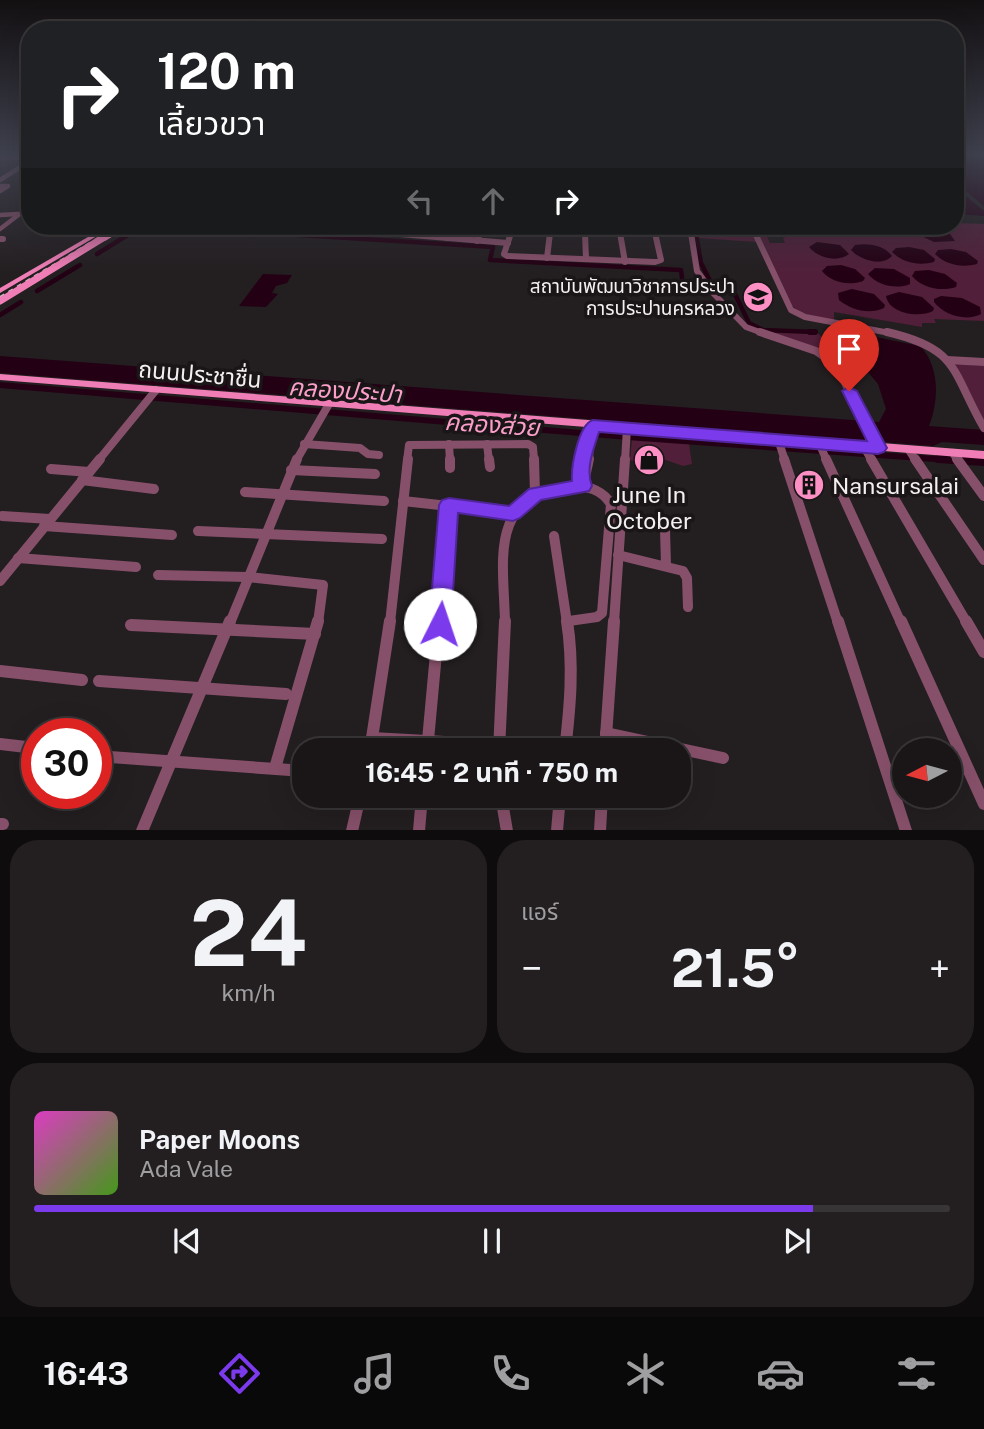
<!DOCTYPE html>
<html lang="th">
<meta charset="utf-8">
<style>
body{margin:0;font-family:"Public Sans","Noto Sans Thai",sans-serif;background:#231f21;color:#f1f3f6;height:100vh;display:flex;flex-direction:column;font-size:26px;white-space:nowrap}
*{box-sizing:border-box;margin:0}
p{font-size:23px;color:#9f9fa2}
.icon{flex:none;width:38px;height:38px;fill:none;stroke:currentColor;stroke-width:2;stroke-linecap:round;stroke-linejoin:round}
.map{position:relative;height:830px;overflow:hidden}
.panel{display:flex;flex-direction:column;gap:10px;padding:10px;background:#0e0c0d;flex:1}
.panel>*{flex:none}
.hud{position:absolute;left:21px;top:21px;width:943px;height:214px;border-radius:28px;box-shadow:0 7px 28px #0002,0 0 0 2px #383537;background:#202124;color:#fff;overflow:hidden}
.needle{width:46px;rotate:264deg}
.controls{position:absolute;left:892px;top:738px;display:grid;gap:14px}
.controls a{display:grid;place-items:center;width:70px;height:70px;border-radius:50%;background:#1a1618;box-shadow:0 7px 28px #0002,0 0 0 2px #383537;font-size:35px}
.speed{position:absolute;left:21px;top:718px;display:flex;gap:14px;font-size:35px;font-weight:700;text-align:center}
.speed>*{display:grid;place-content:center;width:91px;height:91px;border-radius:50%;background:#1a1618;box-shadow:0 7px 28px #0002,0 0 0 2px #383537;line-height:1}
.speed .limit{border:10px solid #d22;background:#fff;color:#111}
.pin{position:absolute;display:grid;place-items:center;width:60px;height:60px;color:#fff;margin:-72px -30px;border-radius:50% 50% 50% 0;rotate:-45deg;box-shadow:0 0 7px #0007}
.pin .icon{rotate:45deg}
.me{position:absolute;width:77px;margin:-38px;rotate:4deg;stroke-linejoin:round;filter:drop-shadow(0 0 5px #0008)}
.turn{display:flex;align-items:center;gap:24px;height:147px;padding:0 21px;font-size:32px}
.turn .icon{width:91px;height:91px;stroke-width:2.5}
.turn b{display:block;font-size:49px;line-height:60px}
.lanes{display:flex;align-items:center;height:66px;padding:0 21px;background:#0003;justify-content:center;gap:35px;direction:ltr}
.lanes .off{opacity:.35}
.big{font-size:52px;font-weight:700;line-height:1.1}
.panel .card{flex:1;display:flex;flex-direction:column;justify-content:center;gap:10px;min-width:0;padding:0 24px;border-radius:28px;background:#231f21}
.panel .dial{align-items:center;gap:0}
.dial b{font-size:91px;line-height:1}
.song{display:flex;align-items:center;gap:21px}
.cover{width:84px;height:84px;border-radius:10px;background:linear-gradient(135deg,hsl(310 70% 55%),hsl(100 70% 35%))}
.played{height:7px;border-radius:4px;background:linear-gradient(90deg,#7c3aed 85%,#383537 85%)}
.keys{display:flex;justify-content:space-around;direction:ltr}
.heat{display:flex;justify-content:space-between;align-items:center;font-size:38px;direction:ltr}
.panel .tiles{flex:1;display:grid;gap:10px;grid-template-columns:1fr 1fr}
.card:last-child{grid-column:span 2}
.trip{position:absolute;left:292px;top:738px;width:399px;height:70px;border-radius:28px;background:#1a1618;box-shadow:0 7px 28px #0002,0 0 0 2px #383537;font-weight:700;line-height:70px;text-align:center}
.tabs{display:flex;height:112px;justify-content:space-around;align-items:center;background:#0a090a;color:#9f9fa2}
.tabs .icon{width:49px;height:49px}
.tabs .current{color:#7c3aed}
.tabs b{font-size:32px;color:#f1f3f6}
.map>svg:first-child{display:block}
.green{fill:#511f39}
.water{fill:#240014}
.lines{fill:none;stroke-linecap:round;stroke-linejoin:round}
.canal-far3{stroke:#240014;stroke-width:3.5}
.canal-far2{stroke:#240014;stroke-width:4.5}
.canal-far1{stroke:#240014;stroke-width:6}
.canal{stroke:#240014;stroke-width:8}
.minor-far4{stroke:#87506a;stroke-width:4.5}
.minor-far3{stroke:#87506a;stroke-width:6}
.minor-far2{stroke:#87506a;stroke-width:8}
.minor-far1{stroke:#87506a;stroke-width:10}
.minor{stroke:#87506a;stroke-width:12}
.major{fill:#f07eb6;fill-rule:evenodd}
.rail{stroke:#c4bfc1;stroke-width:2;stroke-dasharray:5 5;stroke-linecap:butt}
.major-bridge-far1{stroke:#f07eb6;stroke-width:5}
.major-bridge{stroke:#f07eb6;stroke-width:7}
.route{fill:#7c3aed;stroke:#51269a;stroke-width:2}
.labels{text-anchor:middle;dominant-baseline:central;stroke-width:7;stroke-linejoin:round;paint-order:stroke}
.far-poi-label{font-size:19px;fill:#f4f0f2;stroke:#1a1517;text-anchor:end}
.street-label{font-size:23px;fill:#f4f0f2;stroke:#1a1517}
.poi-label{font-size:23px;fill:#f4f0f2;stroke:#1a1517;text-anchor:start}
.water-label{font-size:24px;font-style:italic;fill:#fb9fca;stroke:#1a1517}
</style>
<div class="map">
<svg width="984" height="831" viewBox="0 0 984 831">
<rect width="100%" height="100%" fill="#231e20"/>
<g class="green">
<polygon points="956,223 984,224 984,321 934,319 936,323 922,323 922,327 834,312 834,320 803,314 792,306 755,226 762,226 770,243 785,243 783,238 791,235 785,226 956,226"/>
<polygon points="698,226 748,226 757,242 698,238"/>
<polygon points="763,331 819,334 839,359 811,346"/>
<polygon points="955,364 984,366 984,420 955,367"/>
<polygon points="632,439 689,444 692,464 683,466 660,458 651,466 630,460"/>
</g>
<g class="water">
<polygon points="957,156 984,157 984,206 956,183"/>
<polygon points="956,188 984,211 984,216 956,214"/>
<polygon points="932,228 950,234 955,241 934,242 915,233 917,229"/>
<path d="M817 242 840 245 849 254C838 263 818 258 809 247Z"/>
<path d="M855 245C868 243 884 245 892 256 882 267 860 260 851 250Z"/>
<path d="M909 247 924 250 935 259 934 262C919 266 903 263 892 252L896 248Z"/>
<path d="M951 249 966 252 978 261 977 264C962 268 946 265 935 254L938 250Z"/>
<path d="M841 265 855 269 865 278 863 281C849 286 832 283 822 271L827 266Z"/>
<path d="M875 268 894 269 910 278V284C896 290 877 285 868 274Z"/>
<path d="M929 270 945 274 957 283 956 287C941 292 922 288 912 276L915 271Z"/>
<polygon points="263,274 292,275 287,283 276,286 272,293 278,294 266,307 239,306"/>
<path d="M852 289 874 294 885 305 884 308C869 315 851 310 839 300L838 293Z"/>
<path d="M899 292 922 297 934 308 933 311C919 318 889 314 886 296Z"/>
<path d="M941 296 962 298 980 307 981 314C966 322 944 315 934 302V299Z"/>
<path d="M837 329 920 346C940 366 939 401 929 426L984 430V445L942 442 933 446 0 373V356L879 422 886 409 878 384 837 335Z"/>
</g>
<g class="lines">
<g class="canal-far3">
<path d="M129 234C155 218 260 232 295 234"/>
<polyline points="696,234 696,226"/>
</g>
<g class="canal-far2">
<polyline points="267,233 493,247 490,260 681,270 683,286 696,287"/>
<polyline points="696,233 701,263 711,283 730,284 749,323 763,330 815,332"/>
<polyline points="97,254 131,233"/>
<polyline points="37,291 80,265"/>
<polyline points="0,315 21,302"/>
</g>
<g class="canal-far1">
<polyline points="810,332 815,332"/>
<polyline points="0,385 641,438 963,461"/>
</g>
<polyline class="canal" points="938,459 984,462"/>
<g class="minor-far4">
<polyline points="0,158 30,158"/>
<polyline points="0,180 30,161"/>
<polyline points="0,186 8,186 0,191"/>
<polyline points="0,215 18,214"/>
<polyline points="391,226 388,233 395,234"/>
<polyline points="538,226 585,231 608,226"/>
<polyline points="610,226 620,234"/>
<polyline points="690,226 691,234"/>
<polyline points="752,226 756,234"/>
<polyline points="307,228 309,226"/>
<polyline points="0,229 30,206"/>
<polyline points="344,231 347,226"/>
<polyline points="585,231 585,234"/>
<polyline points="449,234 454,226"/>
<polyline points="479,234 482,226"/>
<polyline points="510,234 513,226"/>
<polyline points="549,234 550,228"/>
<polyline points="656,234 659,226"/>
</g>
<g class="minor-far3">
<polyline points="388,233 508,243"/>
<polyline points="511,233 504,254 507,256 655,262 661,260 655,233"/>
<polyline points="585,233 586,259"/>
<polyline points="620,233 625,262"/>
<polyline points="691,233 697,271 714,294 746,327 765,334"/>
<polyline points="755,233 791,310 805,317 895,334"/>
<polyline points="447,238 450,233"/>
<polyline points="0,239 3,239"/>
<polyline points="477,241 480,233"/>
<polyline points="547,258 550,233"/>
</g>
<g class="minor-far2">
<polyline points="760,332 816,351 836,365 878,448"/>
<path d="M887 332C960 349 951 371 984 428"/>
<polyline points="947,360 984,362"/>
<polyline points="778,439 785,461"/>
<polyline points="819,443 827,461"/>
<polyline points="304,444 360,448 368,454 379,455"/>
<polyline points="449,444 450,461"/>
<polyline points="487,444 489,461"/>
<polyline points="864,447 872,461"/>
<polyline points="909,450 916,461"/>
<polyline points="953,453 958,461"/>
<polyline points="98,461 156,390"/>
<polyline points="296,461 329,404"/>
<polyline points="407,461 409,445 528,444 533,447 534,461"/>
<polyline points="582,461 593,426"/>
<polyline points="589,461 590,440"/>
<polyline points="625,461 627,428"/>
</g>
<g class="minor-far1">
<polyline points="450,459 450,468"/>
<polyline points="489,459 490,467"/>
<polyline points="534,459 535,494"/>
<polyline points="583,459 580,470 583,486"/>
<polyline points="784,459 838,623"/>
<polyline points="826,459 901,623"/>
<polyline points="871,459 967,623"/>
<polyline points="915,459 984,560"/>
<polyline points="957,459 984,496"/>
<polyline points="51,469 89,472"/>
<polyline points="291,470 375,474"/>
<polyline points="82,480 154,489"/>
<polyline points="583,486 589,459"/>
<polyline points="245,492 384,501"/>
<polyline points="403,501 513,513"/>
<polyline points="2,516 50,519"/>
<polyline points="44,526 172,535"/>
<polyline points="665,529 666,566"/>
<polyline points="198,531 382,539"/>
<polyline points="554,536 567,623"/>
<polyline points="618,555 683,571 687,578 688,607"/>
<polyline points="18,558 136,567"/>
<polyline points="158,575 248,577 323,585 318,623"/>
<polyline points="0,581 100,459"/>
<polyline points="230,623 297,459"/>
<polyline points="390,623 408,459"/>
<polyline points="438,623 449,505"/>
<path d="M505 623C504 562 487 496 569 487 587 485 601 489 611 504L602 613 597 617 569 621"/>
<polyline points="614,623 625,459"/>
</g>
<g class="minor">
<polyline points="838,621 906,831"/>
<polyline points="901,621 984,804"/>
<polyline points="966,621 984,652"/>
<polyline points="131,625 315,634"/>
<polyline points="0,671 82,680"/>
<polyline points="99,681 286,694"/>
<polyline points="606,733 723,758"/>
<polyline points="372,738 499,745"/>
<polyline points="0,744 26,747"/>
<polyline points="370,751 390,621"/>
<polyline points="427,751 439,621"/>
<polyline points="499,751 505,621"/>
<path d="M565 751C570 707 574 666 567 621"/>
<polyline points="605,751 614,621"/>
<polyline points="96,756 304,771"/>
<polyline points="275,768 318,621"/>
<polyline points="501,796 507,831"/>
<polyline points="0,824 3,824"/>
<polyline points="142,831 230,621"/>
<polyline points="352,831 360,796"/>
<polyline points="419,831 422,796"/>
<polyline points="557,831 560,796"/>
<polyline points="600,831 602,796"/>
</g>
<g class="major">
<polygon points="107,226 114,226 0,293 0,288"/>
<polygon points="123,226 130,226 105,241 100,240"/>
<polygon points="0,374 984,451 984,459 0,380"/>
</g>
<polyline class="rail" points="0,297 118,226"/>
<polyline class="major-bridge-far1" points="109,234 111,233"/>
<polyline class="major-bridge" points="0,301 111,233"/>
</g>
<linearGradient id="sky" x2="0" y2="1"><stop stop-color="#131012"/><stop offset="0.57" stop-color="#3f414e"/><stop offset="1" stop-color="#3f414e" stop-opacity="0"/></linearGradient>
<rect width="984" height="272" fill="url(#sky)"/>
<path class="route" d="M849 387 857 391 887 448 884 452 878 454 599 432C594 448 585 469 592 486L589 491 541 500 520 518 513 521 458 513 451 624 448 632 440 635 432 632 429 624 439 505 442 500 449 498 509 506 529 489 572 481C571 467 578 425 593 420L867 441 842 391Z"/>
<defs>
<g id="school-disc" transform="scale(1.575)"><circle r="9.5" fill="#fc8fc3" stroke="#1a1517"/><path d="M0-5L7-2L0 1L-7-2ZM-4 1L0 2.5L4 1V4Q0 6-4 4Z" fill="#111"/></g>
<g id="shop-disc" transform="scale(1.575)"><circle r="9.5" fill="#fc8fc3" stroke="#1a1517"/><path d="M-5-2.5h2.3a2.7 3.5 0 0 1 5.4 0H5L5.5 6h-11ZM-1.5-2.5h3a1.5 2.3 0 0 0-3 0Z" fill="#111"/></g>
<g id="building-disc" transform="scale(1.575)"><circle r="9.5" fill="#fc8fc3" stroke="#1a1517"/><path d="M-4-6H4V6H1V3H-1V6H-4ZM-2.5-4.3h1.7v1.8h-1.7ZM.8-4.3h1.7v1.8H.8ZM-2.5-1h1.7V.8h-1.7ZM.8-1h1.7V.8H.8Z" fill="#111"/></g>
</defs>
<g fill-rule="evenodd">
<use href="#school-disc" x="758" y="297"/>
<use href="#shop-disc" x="649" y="460"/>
<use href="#building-disc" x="809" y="485"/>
</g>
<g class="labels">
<g class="far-poi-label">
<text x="735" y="286">สถาบันพัฒนาวิชาการประปา<tspan x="735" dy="22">การประปานครหลวง</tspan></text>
</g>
<g class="street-label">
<text transform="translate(200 374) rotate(5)">ถนนประชาชื่น</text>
</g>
<g class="poi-label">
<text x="832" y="485">Nansursalai</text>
<text x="649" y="494" text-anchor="middle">June In<tspan x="649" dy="26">October</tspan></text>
</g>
<g class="water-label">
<text transform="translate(345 390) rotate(4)">คลองประปา</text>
<text transform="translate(492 424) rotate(4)">คลองส่วย</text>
</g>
</g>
</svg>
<div class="controls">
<a><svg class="needle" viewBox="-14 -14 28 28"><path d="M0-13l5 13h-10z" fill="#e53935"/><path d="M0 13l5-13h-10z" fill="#9f9fa2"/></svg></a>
</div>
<div class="speed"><div class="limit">30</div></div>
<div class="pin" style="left:849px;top:391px;background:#d93025"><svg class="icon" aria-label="arrive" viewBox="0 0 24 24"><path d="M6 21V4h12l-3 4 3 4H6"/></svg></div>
<svg class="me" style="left:440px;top:624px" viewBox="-20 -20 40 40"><circle r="19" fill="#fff"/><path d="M0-13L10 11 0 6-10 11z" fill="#7c3aed"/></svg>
<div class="trip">16:45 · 2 นาที · 750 m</div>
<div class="hud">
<div class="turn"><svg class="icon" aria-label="right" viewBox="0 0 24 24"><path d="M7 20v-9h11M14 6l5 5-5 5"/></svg><div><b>120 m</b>เลี้ยวขวา</div></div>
<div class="lanes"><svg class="icon off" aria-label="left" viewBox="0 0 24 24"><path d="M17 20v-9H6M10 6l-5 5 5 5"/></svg><svg class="icon off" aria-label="ahead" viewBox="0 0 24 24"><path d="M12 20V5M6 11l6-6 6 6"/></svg><svg class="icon" aria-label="right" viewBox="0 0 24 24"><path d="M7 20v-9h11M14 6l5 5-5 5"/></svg></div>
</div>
</div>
<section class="panel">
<div class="tiles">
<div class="card dial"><b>24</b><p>km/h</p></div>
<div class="card"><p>แอร์</p>
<div class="heat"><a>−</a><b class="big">21.5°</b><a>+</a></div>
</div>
<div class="card">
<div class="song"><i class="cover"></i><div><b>Paper Moons</b><p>Ada Vale</p></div></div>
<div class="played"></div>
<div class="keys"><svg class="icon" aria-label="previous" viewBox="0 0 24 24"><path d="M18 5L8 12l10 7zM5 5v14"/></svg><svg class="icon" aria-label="pause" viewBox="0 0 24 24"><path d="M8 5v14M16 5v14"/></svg><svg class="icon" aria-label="next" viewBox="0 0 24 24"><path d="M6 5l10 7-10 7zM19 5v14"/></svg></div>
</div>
</div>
</section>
<nav class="tabs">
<b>16:43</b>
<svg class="icon current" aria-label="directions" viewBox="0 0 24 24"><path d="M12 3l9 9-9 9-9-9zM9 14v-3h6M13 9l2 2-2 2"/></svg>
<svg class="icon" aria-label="music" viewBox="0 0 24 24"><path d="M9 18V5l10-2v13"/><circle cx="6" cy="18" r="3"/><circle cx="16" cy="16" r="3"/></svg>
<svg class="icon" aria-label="phone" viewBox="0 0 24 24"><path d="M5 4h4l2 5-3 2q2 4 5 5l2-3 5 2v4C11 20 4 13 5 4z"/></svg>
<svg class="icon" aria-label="climate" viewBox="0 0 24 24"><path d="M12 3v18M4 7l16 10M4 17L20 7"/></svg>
<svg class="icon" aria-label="car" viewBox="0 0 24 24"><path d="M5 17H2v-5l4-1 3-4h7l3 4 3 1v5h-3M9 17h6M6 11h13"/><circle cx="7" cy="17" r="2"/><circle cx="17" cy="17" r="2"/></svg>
<svg class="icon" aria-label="filters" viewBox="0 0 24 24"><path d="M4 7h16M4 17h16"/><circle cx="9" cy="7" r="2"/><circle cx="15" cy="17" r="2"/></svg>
</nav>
